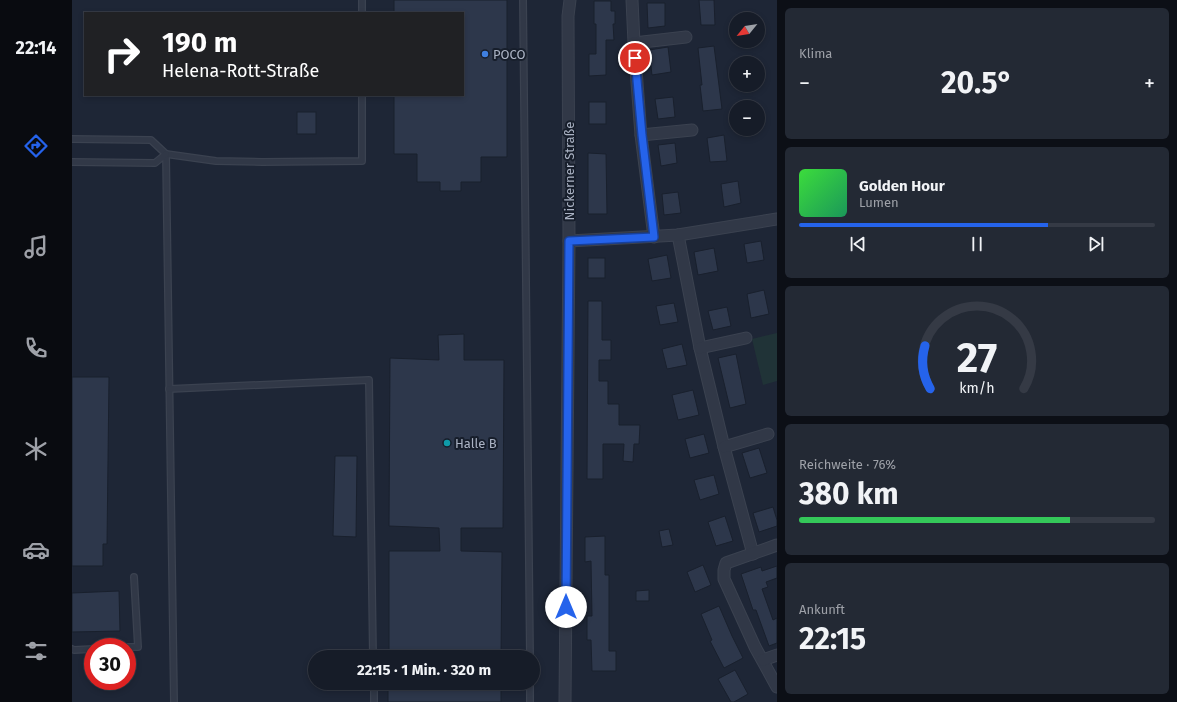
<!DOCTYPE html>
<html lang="de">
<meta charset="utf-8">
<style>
body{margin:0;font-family:"Fira Sans",sans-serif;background:#232934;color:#f1f3f6;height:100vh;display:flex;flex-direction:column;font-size:15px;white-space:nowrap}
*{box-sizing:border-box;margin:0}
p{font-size:13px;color:#9ea1a8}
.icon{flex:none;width:22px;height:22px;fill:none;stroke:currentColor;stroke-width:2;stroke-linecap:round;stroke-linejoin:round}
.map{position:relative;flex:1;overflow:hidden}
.side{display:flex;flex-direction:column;gap:8px;padding:8px;background:#0c0f16;width:400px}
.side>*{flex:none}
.guide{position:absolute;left:12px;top:12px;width:380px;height:84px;border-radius:0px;box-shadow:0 2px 6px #0003,0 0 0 1px #353a45;background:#202124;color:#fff;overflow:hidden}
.needle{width:26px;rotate:240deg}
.tools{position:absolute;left:657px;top:12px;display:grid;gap:8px}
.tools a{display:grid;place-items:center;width:36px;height:36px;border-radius:50%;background:#161c28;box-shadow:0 2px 6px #0003,0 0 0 1px #353a45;font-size:20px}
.speed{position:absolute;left:12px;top:638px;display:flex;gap:8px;font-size:20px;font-weight:700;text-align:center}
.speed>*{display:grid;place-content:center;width:52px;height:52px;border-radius:50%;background:#161c28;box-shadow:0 2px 6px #0003,0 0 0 1px #353a45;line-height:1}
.speed .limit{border:6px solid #d22;background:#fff;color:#111}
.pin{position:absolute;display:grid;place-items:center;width:34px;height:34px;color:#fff;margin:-17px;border:2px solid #fff;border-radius:50%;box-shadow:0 1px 4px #0007}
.me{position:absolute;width:44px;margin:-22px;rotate:0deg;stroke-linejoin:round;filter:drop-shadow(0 0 3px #0008)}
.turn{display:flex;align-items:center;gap:14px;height:84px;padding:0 12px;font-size:18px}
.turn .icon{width:52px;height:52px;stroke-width:2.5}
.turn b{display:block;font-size:28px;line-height:34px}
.big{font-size:30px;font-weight:700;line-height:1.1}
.side .card{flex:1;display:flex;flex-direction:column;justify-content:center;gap:6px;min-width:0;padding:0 14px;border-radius:6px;background:#232934}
.side .dial{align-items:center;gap:0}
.dial svg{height:104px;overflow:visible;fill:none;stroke:#353a45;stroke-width:7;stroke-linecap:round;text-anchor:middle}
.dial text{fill:#f1f3f6;stroke:none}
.song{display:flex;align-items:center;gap:12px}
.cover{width:48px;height:48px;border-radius:6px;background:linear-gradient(135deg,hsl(120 70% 55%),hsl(150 70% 35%))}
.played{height:4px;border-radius:2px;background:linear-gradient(90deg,#2563eb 70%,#353a45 70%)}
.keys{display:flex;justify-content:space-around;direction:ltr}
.heat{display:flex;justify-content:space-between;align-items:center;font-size:22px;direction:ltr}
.charge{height:6px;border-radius:3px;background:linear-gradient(90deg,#34c759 76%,#353a45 0)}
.trip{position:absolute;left:236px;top:650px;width:232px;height:40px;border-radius:20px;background:#161c28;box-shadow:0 2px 6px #0003,0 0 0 1px #353a45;font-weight:700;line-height:40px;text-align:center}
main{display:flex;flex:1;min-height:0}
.tab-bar{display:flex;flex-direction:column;width:72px;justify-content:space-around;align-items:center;background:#090b10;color:#9ea1a8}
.tab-bar .icon{width:28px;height:28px}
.tab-bar .selected{color:#2563eb}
.tab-bar b{font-size:18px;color:#f1f3f6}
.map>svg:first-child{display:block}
.green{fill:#203337}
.building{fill:#2d374b;stroke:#19202d}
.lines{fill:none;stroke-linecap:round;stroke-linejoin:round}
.service-casing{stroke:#3b4250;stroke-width:8}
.minor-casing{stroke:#3b4250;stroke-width:13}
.service{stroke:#313847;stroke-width:5.5}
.minor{stroke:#313847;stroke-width:11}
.route-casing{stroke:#184099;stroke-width:10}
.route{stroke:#2563eb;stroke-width:7}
.shop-dot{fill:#3f7fe0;stroke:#171e2b;stroke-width:1.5}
.culture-dot{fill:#0f9aa8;stroke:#171e2b;stroke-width:1.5}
.labels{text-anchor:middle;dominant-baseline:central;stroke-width:4;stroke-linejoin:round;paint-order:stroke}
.poi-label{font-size:13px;fill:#abb3c4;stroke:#171e2b;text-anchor:start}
.street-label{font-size:13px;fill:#abb3c4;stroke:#171e2b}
</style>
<main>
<nav class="tab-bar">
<b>22:14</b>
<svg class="icon selected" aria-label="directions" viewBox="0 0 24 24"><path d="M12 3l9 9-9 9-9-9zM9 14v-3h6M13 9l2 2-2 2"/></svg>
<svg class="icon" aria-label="music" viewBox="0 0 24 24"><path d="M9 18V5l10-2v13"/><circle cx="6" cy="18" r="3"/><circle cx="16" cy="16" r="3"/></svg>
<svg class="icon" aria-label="phone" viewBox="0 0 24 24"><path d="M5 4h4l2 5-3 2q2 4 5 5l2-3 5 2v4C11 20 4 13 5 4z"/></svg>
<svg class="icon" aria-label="climate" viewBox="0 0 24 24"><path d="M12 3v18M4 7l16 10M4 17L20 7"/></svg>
<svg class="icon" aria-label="car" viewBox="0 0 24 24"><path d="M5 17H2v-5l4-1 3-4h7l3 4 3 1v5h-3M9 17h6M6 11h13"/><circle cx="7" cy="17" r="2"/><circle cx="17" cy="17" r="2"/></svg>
<svg class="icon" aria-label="filters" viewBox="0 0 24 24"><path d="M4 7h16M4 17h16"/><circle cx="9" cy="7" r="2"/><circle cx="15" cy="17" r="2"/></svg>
</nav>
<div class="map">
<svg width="705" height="702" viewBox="0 0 705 702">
<rect width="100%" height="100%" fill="#1e2636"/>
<polygon class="green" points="705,333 705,381 691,385 680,339"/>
<g class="building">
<polygon points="322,0 435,0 435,157 409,157 409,182 389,182 389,191 368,191 368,182 345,182 345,154 322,154 322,95 391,95 391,13 322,13"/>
<polygon points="627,0 642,0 643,25 629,25"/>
<polygon points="522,1 539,1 539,11 543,11 543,24 541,24 542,40 534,40 534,75 517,76 517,54 524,54 524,24 522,24"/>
<polygon points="575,3 593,3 593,26 576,28"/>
<polygon points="642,46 650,109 631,111 628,85 630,85 626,48"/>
<polygon points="596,47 599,72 580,75 577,50"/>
<polygon points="601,97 603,117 586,119 583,99"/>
<rect x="517" y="102" width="17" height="22"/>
<rect x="225" y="112" width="19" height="22"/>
<polygon points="652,135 655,161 638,162 635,138"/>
<polygon points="603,143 605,163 589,166 586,145"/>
<polygon points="516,153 534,154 535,214 516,214"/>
<polygon points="666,181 669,203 652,207 649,184"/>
<polygon points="606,192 609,213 592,215 590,194"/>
<polygon points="689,241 692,260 675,263 672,244"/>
<polygon points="642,248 646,271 626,275 622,252"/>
<polygon points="595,255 599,278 580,281 576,259"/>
<rect x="516" y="258" width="17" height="20"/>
<polygon points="692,290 697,314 679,318 675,294"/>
<polygon points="516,301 530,301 530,340 539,340 539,360 527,360 527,381 536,381 536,404 547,404 547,425 568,425 567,444 562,444 561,462 551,461 552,444 531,444 531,479 515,479"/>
<polygon points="602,303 606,322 588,325 584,306"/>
<polygon points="655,307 659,326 641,330 636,311"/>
<polygon points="392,334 392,360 432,360 431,528 389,528 389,551 430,552 429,657 317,657 317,551 368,551 367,528 317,526 318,358 367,360 366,335"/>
<polygon points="610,344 615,365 595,369 590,349"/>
<polygon points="664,354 674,404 658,408 646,358"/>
<polygon points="0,377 37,377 35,544 31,544 31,566 0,566"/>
<polygon points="621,390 627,415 606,420 600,395"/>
<polygon points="632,434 637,453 618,458 613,439"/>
<polygon points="687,448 695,473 678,478 670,453"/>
<polygon points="263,456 285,456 284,537 261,536"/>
<polygon points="642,475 647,494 628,500 622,480"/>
<polygon points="701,507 705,520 705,526 687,532 681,513"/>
<polygon points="653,516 661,541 644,546 636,522"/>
<polygon points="597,529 601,545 590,547 587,531"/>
<polygon points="533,536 533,575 537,575 537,651 544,651 544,671 520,671 519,640 515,640 515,616 520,616 519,561 513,562 513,537"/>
<polygon points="631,565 639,585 623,592 615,572"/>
<polygon points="705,566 705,578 694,582 696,587 690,589 701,620 705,618 705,643 697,646 684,610 681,610 669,574 689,567 690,571"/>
<polygon points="577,590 577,601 564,601 564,591"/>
<polygon points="47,591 48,631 0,632 0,593"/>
<polygon points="647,606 660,636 671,658 652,668 638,641 640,640 629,614"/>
<polygon points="663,670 676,694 662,702 659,702 646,679"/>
<rect x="316" y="683" width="113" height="19"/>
</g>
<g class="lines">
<g class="service-casing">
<g id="service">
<polyline points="290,0 290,13"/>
<polyline points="451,0 458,657"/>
<polyline points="0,139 79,140 94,154 144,161 190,162 290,161 290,95"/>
<polyline points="94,154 102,702"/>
<polyline points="0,162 83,163 94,154"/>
<polyline points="97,389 297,380 301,657"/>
<polyline points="55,647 66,647 62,577"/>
<polyline points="0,649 2,650 21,649"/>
<polyline points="302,683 302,702"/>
<polyline points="458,683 458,702"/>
</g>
</g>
<g class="minor-casing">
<g id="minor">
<polyline points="560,0 562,43 569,135 582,237"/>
<polyline points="562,43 614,37"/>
<polyline points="569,135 620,130"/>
<polyline points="606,235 628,348 652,447 681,554"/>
<polyline points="497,241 606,235 705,219"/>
<polyline points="628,348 674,338"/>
<polyline points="652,447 696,434"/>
<polyline points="705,545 654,563 652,570 652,579 683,647 705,687"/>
<polyline points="691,660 705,655"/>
<polyline points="493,702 497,241 496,16 498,0"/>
</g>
</g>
<use href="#service" class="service"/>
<use href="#minor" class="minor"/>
</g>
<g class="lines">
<g class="route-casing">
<polyline id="route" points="494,607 497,241 582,237 570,135 563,58"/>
</g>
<use href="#route" class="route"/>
</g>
<circle class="shop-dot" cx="413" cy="54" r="4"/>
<circle class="culture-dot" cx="375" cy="443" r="4"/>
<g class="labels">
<g class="poi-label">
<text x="421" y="54">POCO</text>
<text x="383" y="443">Halle B</text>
</g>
<g class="street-label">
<text transform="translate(497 171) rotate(-90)">Nickerner Straße</text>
</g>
</g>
</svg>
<div class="tools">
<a><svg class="needle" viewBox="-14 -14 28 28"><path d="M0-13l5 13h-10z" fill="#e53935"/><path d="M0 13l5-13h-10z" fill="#9ea1a8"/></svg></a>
<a>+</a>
<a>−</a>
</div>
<div class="speed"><div class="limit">30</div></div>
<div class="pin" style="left:563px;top:58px;background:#d93025"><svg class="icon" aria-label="arrive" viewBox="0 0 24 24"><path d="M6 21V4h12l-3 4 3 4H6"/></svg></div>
<svg class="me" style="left:494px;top:607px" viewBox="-20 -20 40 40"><circle r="19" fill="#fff"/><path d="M0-13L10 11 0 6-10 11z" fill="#2563eb"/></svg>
<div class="trip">22:15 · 1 Min. · 320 m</div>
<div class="guide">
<div class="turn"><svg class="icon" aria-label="right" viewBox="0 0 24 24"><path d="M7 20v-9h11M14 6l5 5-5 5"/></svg><div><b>190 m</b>Helena-Rott-Straße</div></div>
</div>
</div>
<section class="side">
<div class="card"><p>Klima</p>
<div class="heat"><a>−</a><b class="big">20.5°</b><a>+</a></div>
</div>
<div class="card">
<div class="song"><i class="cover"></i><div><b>Golden Hour</b><p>Lumen</p></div></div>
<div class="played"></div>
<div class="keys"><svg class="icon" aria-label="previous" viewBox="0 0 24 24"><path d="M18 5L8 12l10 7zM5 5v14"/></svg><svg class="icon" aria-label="pause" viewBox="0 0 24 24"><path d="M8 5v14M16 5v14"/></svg><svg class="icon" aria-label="next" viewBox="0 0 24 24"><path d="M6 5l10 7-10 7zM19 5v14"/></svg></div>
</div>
<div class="card dial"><svg viewBox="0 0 100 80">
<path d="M14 69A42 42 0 1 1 86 69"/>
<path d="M14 69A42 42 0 0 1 10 36" stroke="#2563eb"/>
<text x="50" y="56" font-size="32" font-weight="700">27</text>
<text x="50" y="72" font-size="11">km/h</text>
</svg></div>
<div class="card"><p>Reichweite · 76%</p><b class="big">380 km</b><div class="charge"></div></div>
<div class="card"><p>Ankunft</p><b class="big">22:15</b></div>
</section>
</main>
